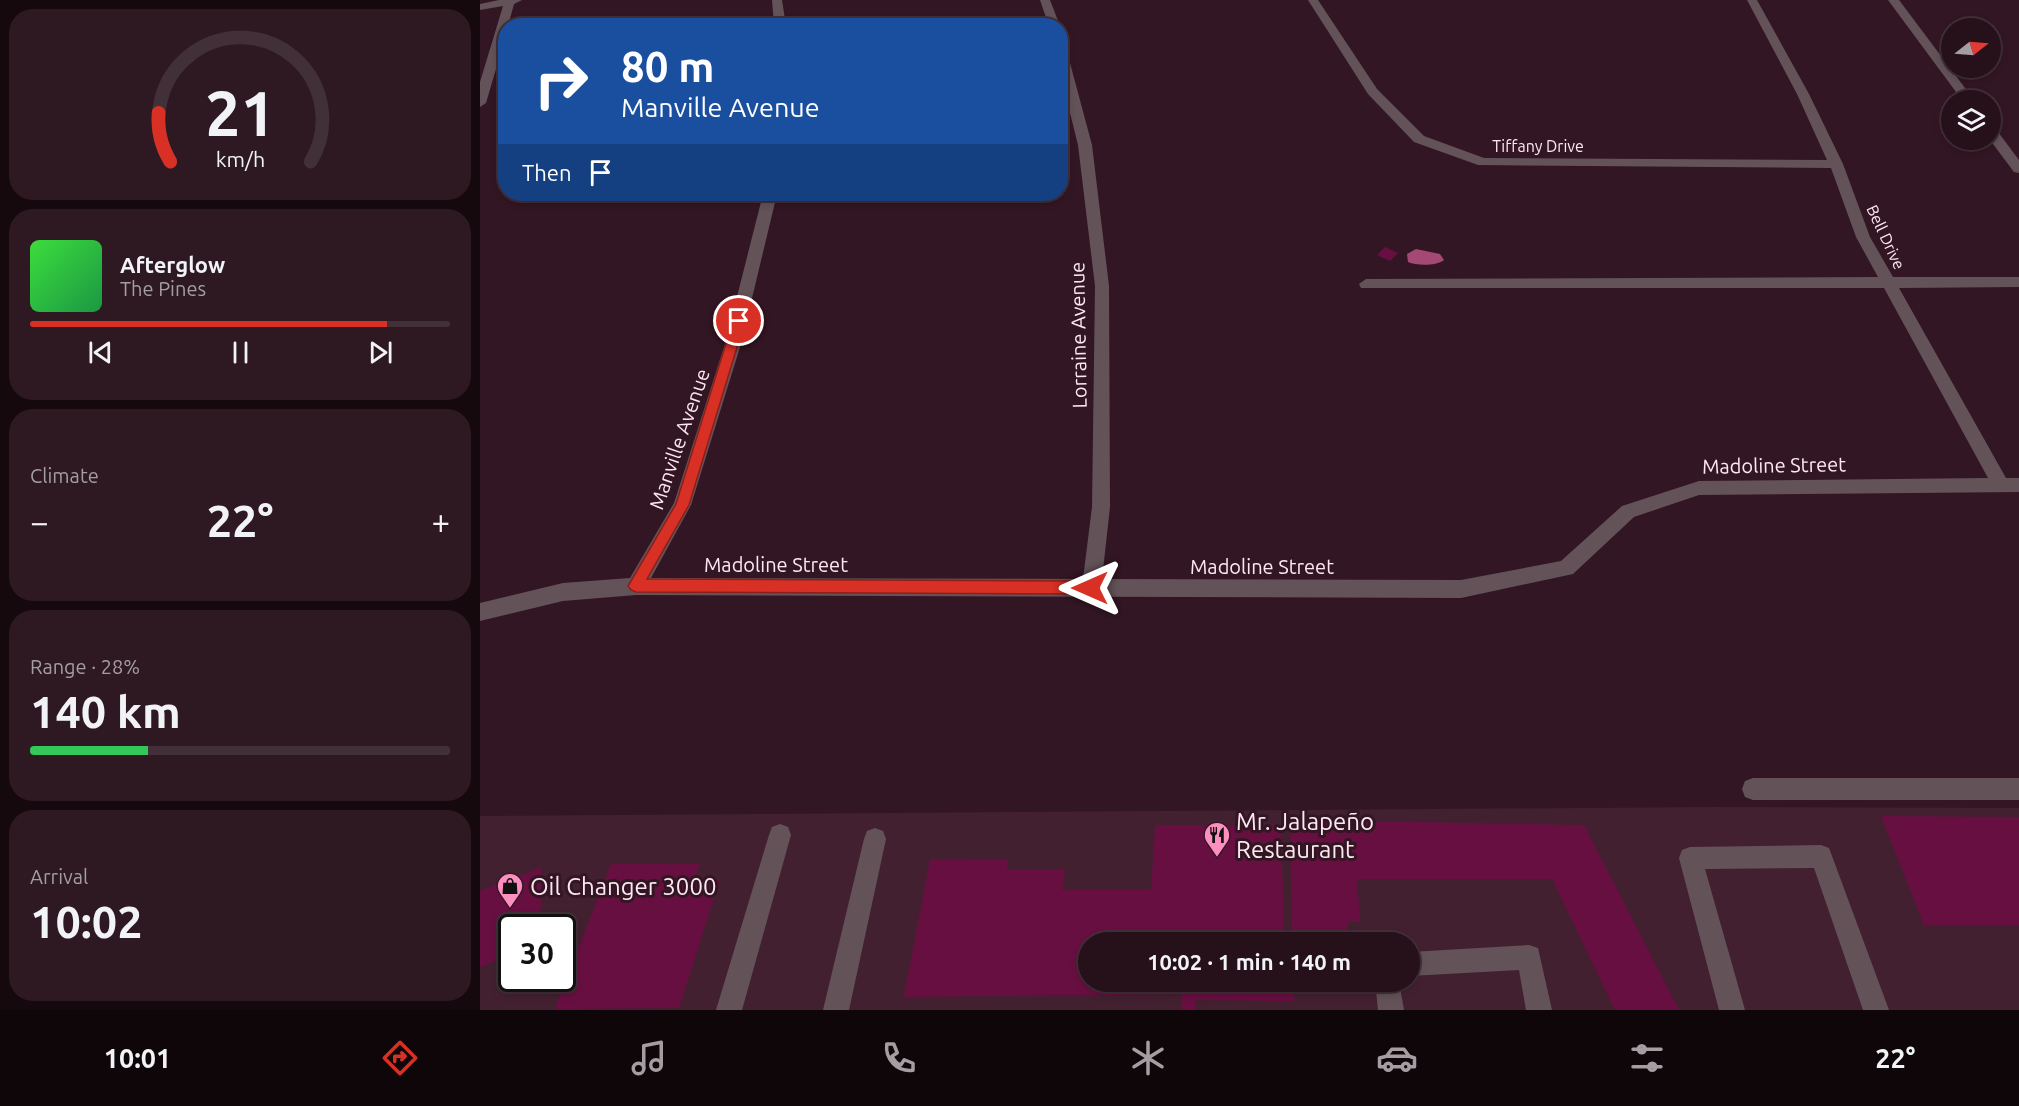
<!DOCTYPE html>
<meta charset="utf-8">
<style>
body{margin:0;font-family:Ubuntu,sans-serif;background:#2e1923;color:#f1f3f6;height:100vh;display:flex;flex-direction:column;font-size:22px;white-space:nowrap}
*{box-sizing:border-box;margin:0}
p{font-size:20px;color:#a49da2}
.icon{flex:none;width:33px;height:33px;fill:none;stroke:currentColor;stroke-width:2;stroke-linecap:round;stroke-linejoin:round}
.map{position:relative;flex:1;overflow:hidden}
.panel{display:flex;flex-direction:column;gap:9px;padding:9px;background:#15090e;width:480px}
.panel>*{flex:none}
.top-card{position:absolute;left:18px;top:18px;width:570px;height:183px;border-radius:24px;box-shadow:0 3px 9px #0003,0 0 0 2px #423039;background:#1a4fa0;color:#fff;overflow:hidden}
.needle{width:39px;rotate:73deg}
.tools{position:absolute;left:1461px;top:18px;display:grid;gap:12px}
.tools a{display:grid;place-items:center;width:60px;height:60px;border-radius:50%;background:#26101a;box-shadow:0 3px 9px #0003,0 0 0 2px #423039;font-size:30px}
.speed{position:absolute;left:18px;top:914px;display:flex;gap:12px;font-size:30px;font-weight:700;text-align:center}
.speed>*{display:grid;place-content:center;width:78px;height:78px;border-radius:50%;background:#26101a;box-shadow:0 3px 9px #0003,0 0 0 2px #423039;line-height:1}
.speed .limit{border:3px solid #111;border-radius:9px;background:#fff;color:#111}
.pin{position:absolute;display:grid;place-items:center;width:51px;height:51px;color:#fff;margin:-26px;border:3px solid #fff;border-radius:50%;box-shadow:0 2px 6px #0007}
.me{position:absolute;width:66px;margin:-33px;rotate:270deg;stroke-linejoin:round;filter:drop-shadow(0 0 4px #0008)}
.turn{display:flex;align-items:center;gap:21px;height:126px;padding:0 24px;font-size:27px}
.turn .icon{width:78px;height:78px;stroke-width:2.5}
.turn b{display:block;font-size:42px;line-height:51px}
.then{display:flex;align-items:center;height:57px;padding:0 24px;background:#0003;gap:12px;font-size:22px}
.big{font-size:45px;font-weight:700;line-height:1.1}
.panel .card{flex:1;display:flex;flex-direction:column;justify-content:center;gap:9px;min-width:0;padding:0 21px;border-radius:24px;background:#2e1923}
.panel .dial{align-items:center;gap:0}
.dial svg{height:156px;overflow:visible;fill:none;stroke:#423039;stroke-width:7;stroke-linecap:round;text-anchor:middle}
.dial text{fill:#f1f3f6;stroke:none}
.song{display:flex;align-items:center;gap:18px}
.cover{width:72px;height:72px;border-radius:9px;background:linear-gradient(135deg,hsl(120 70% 55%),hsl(140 70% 35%))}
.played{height:6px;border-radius:3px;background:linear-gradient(90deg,#d93025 85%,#423039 85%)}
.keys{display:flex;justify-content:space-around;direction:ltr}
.heat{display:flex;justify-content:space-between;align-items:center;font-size:33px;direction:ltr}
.charge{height:9px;border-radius:4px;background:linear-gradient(90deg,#34c759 28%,#423039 0)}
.trip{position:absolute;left:598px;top:932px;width:342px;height:60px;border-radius:30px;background:#26101a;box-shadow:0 3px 9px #0003,0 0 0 2px #423039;font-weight:700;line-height:60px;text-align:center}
.tab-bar{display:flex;height:96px;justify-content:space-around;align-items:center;background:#0f060a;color:#a49da2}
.tab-bar .icon{width:42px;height:42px}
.tab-bar .active{color:#d93025}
.tab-bar b{font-size:27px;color:#f1f3f6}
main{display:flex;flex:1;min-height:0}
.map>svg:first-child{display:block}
.built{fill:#432030;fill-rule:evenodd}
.water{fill:#a34974}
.building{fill:#680f41}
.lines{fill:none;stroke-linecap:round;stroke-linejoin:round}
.minor{fill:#635359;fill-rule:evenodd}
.route{fill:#d93025;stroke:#8d1f18;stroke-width:1.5}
.labels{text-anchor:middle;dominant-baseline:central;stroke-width:6;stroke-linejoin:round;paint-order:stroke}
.far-street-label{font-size:16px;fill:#fde8f0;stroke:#331623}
.street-label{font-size:20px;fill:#fde8f0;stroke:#331623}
.near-poi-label{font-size:24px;fill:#fde8f0;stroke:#331623;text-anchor:start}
</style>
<main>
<section class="panel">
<div class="card dial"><svg viewBox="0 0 100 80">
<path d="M14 69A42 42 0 1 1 86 69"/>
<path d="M14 69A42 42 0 0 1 8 44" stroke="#d93025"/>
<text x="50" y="56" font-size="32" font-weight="700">21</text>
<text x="50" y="72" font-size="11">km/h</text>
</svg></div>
<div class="card">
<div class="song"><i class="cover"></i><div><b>Afterglow</b><p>The Pines</p></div></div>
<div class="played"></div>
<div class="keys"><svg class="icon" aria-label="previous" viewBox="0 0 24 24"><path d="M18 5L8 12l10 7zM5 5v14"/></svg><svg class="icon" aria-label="pause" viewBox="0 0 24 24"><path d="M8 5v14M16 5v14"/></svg><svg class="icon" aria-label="next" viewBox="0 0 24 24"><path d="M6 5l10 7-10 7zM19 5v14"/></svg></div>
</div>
<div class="card"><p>Climate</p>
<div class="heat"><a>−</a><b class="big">22°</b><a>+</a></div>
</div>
<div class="card"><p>Range · 28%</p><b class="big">140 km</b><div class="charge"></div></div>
<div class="card"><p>Arrival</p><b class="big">10:02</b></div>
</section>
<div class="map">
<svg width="1539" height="1010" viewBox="0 0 1539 1010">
<rect width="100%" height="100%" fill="#331623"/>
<path class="built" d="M1233 807 1539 808V1010H0V816ZM32 927H82V978H32ZM609 942H930V981H609Z"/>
<path class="water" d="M936 249 960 254 964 260C956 266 937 266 928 262L927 254Z"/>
<g class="building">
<polygon points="905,247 918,253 910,261 897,255"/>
<polygon points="1401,816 1539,817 1539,926 1444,925"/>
<polygon points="810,820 1104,825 1199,1010 1135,1010 1072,879 877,879 880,922 868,922 868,942 812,942"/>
<polygon points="675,825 801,826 804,942 609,942 609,981 810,981 810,984 814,985 814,1001 716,1000 715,1010 701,1010 702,994 424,997 450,859 528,860 527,869 585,870 582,890 671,890"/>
<polygon points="131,864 220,864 214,879 240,879 199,1008 75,1009"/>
<polygon points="62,867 60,927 32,927 32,955 0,967 0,891"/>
</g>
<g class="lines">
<g class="minor">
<polygon points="19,0 42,0 34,4 28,26 26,26 26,35 6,103 0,107 0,82 23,6 0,10 0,4"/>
<polygon points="292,0 302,0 306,26 294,26"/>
<polygon points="560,0 570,0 580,26 569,26"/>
<polygon points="828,0 838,0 897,89 944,136 1004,158 1347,160 1317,94 1267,0 1277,0 1329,94 1363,164 1390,237 1413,277 1539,277 1539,287 1419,288 1526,478 1539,478 1539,492 1219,495 1154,517 1093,574 981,598 156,595 83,601 0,621 0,603 83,583 150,578 194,503 245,344 283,194 297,194 261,344 211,505 171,578 603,579 612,507 615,286 598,145 580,73 580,45 586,48 612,145 629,286 630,507 622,579 981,580 1081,561 1142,506 1219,481 1508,478 1404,288 881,288 879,284 886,279 1398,277 1376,237 1351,168 998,165 934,142 888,94"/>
<polygon points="1408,0 1419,0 1494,100 1482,100"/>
<polygon points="1510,127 1515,128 1539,160 1539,173 1534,172 1510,140"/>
<polygon points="1273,778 1539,778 1539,800 1273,800 1265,797 1262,789 1265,781"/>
<polygon points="300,824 308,827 311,835 262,1010 236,1010 289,835 292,827"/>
<polygon points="395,828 403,831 406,839 369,1010 343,1010 384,839 387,831"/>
<polygon points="1341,845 1349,848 1352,856 1409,1010 1383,1010 1334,868 1225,869 1265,1010 1239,1010 1199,858 1202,850 1210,847"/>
<polygon points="1049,945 1058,948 1072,1010 1046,1010 1039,970 930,976 930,952"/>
<polygon points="895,981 919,981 924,1010 898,1010"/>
</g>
</g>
<polygon class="route" points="259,316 265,321 209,505 167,579 610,581 616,583 618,588 616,592 610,594 156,592 151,590 148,586 151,581 196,504 253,321"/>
<defs>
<g id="restaurant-pin" transform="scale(1.35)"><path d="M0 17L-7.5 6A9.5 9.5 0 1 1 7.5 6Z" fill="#fd8ec0" stroke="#331623"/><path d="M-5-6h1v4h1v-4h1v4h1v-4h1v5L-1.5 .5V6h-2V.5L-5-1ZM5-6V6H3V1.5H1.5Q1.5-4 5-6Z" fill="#111"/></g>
<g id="shop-pin" transform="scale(1.35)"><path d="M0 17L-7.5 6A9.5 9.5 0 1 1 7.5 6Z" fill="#fd8ec0" stroke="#331623"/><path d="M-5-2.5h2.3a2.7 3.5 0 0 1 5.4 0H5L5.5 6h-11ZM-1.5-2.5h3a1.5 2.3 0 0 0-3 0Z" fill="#111"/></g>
</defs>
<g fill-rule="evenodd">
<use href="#restaurant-pin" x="737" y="835"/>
<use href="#shop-pin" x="30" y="886"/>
</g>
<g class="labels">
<g class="far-street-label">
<text x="1058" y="146">Tiffany Drive</text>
<text transform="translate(1406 237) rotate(65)">Bell Drive</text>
</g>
<g class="street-label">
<text transform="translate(598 335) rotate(-91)">Lorraine Avenue</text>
<text transform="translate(199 439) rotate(-71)">Manville Avenue</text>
<text transform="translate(1294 465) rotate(-1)">Madoline Street</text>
<text x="296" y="564">Madoline Street</text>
<text x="782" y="566">Madoline Street</text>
</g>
<g class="near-poi-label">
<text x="756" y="821">Mr. Jalapeño<tspan x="756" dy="28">Restaurant</tspan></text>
<text x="50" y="886">Oil Changer 3000</text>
</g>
</g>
</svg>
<div class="tools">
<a><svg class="needle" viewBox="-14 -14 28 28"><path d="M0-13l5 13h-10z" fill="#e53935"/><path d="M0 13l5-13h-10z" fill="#a49da2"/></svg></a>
<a><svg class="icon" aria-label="layers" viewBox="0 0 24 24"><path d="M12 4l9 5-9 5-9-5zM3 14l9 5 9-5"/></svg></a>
</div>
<div class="speed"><div class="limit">30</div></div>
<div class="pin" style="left:259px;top:321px;background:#d93025"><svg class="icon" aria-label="arrive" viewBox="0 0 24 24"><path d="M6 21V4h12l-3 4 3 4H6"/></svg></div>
<svg class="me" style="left:610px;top:588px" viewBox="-20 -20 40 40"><path d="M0-17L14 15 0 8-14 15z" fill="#d93025" stroke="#fff" stroke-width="4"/></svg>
<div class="trip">10:02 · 1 min · 140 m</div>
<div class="top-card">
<div class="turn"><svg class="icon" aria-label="right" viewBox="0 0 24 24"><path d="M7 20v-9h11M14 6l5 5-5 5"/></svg><div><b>80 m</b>Manville Avenue</div></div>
<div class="then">Then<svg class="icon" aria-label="arrive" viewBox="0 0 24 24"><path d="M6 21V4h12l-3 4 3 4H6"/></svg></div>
</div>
</div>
</main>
<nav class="tab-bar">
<b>10:01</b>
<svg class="icon active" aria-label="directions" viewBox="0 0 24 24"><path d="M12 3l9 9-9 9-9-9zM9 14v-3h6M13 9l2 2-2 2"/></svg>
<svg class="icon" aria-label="music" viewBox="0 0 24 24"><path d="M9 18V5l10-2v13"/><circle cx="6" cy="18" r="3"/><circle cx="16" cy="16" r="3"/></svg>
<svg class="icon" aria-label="phone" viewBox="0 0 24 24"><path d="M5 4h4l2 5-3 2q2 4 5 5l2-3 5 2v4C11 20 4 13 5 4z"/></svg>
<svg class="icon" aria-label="climate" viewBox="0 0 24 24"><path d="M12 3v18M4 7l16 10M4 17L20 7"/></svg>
<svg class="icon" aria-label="car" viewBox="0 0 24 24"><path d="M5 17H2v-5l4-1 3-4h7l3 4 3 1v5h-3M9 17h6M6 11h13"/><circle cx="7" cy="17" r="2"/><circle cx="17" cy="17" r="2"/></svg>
<svg class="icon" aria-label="filters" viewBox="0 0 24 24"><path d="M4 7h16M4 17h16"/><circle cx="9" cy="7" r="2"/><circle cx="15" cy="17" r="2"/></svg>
<b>22°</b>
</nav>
